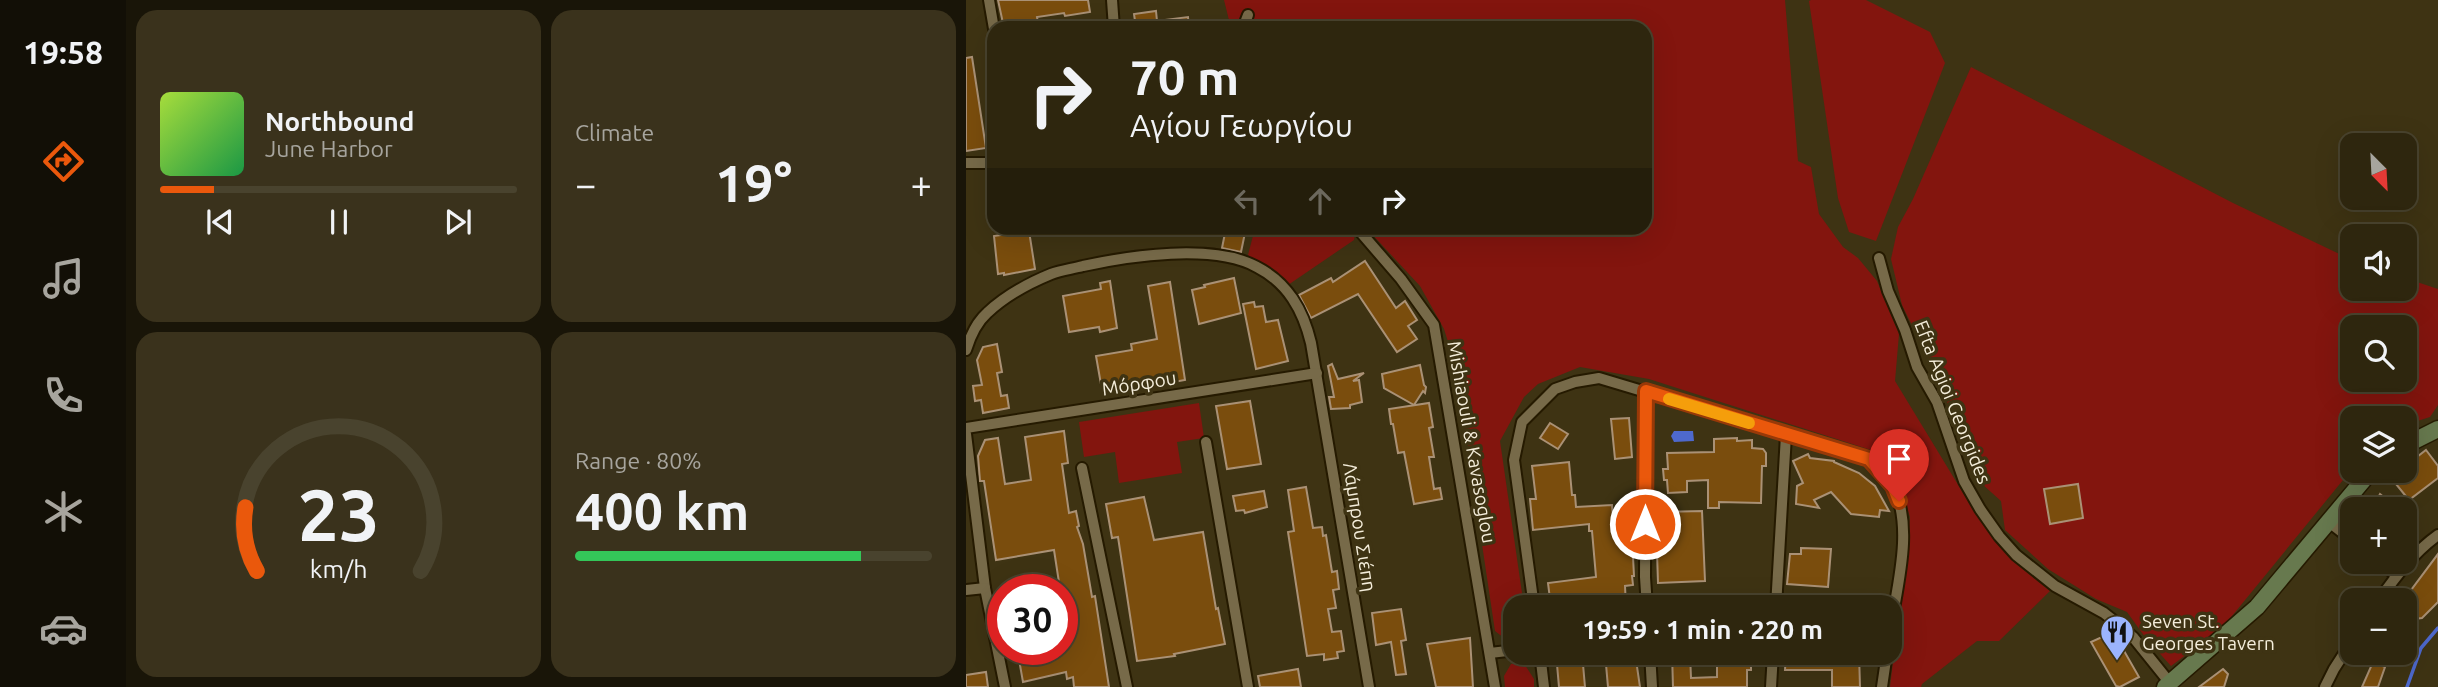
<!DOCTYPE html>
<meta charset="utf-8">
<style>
body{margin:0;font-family:Ubuntu,sans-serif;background:#3a321c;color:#f1f3f6;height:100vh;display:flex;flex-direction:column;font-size:26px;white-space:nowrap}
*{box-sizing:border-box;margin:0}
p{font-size:23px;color:#a7a59e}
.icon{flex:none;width:38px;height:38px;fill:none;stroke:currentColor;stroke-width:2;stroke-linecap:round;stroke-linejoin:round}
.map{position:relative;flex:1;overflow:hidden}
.side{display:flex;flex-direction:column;gap:10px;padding:10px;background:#191508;width:840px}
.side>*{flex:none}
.hud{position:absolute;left:21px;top:21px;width:665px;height:214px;border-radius:21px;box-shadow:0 7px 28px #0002,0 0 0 2px #49432e;background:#2e260e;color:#f1f3f6;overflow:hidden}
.needle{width:46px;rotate:156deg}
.buttons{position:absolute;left:1374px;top:133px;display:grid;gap:14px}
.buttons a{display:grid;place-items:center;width:77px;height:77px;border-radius:14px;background:#2e260e;box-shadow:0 7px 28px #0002,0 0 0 2px #49432e;font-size:35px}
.speed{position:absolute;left:21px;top:574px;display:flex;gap:14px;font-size:35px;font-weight:700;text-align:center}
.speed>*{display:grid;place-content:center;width:91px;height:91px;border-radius:50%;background:#2e260e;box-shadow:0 7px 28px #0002,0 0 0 2px #49432e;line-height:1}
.speed .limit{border:10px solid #d22;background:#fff;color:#111}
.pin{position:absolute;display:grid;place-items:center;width:60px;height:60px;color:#fff;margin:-72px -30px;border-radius:50% 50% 50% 0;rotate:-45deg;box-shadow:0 0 7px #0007}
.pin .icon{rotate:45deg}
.me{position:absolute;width:77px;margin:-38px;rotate:0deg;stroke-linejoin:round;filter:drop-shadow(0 0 5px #0008)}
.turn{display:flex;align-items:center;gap:24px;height:147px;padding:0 28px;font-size:32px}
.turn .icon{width:91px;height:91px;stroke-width:2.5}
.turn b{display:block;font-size:49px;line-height:60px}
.lanes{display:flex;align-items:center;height:66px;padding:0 28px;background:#0003;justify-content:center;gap:35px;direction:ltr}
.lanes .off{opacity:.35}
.big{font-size:52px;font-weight:600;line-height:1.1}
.side .card{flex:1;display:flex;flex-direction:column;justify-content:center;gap:10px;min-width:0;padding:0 24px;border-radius:21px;background:#3a321c}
.side .dial{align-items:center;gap:0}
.dial svg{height:182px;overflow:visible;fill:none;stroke:#49432e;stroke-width:7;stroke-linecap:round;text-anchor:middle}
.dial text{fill:#f1f3f6;stroke:none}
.song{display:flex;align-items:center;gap:21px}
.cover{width:84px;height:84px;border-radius:10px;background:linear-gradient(135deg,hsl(80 70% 55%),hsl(140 70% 35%))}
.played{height:7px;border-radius:4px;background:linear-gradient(90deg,#ea580c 15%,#49432e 15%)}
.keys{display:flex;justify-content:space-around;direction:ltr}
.heat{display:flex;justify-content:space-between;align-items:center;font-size:38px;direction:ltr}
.charge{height:10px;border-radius:5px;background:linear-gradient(90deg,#34c759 80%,#49432e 0)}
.side .tiles{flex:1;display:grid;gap:10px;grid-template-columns:repeat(2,1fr)}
.trip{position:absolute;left:537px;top:595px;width:399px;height:70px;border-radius:21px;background:#2e260e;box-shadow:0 7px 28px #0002,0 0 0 2px #49432e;font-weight:600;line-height:70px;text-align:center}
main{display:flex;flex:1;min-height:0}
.tabs{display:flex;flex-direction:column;width:126px;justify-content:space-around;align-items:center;background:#120f06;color:#a7a59e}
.tabs .icon{width:49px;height:49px}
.tabs .current{color:#ea580c}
.tabs b{font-size:32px;color:#f1f3f6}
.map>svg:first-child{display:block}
.green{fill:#83150e;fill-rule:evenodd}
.water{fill:#4e69cd}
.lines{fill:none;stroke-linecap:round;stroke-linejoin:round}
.stream{stroke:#4e69cd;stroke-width:3.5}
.building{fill:#7a4d0d;stroke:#aa9175;stroke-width:2}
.minor-casing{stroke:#251a00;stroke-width:14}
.secondary-casing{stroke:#251a00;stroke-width:19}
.minor{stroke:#776a49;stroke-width:10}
.secondary{stroke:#67794e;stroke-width:16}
.route-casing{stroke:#983908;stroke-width:18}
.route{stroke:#ea580c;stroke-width:12}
.slow{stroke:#f59e0b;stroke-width:12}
.labels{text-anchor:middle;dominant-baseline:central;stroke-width:7;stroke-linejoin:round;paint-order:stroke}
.street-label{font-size:19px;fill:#f5eedb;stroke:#3e3313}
.poi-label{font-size:19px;fill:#f5eedb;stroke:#3e3313;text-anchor:start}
</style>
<main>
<nav class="tabs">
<b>19:58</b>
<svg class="icon current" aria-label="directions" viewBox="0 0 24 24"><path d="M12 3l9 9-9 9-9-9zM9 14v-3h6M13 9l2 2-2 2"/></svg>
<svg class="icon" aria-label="music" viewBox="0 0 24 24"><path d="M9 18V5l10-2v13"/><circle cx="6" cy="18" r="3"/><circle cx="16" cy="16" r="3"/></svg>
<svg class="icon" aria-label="phone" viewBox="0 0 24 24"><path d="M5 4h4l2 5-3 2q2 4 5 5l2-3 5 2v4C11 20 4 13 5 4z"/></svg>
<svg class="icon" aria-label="climate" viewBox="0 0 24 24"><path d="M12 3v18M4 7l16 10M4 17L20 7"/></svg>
<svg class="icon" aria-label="car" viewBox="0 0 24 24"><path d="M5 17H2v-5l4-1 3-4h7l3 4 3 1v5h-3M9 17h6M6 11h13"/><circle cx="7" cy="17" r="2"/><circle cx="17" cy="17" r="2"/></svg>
</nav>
<section class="side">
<div class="tiles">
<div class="card">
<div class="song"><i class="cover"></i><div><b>Northbound</b><p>June Harbor</p></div></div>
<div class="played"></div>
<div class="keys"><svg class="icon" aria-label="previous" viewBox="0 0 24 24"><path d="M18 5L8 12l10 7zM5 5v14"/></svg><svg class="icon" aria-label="pause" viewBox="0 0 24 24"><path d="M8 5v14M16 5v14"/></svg><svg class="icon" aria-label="next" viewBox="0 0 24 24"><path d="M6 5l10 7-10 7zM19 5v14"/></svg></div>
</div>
<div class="card"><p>Climate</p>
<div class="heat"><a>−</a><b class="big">19°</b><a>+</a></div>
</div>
<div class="card dial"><svg viewBox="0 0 100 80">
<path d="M14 69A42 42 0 1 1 86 69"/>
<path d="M14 69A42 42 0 0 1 9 41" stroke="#ea580c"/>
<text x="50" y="56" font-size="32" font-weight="700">23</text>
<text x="50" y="72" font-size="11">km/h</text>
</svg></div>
<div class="card"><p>Range · 80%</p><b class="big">400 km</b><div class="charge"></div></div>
</div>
</section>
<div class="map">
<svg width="1472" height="687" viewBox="0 0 1472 687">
<rect width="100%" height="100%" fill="#3e3313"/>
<g class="green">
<polygon points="258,0 819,0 832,161 845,167 853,214 877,247 892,258 911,281 933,334 929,381 1008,511 1048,562 1084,591 1033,641 1011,641 956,684 955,687 924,687 944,517 932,480 905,450 683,379 614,367 572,384 558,397 534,441 558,607 550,607 549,638 538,638 529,631 489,364 478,329 454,286 404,232 390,228 388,240 322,285 282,255 289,228 679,228 679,28 265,28"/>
<polygon points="845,0 900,0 964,32 979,63 910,241 883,232 872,198 843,1"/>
<path d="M1005 67 1267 203 1386 260V289H1438L1439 278 1472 289V405L1464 417 1439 425 1438 418H1386V469L1257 627 1205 666 1179 637 1161 612 1130 599 1082 569 1039 530 1035 501 1006 475 975 384 936 305 925 259 932 227 947 199ZM1386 327H1438V380H1386Z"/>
<polygon points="233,403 238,438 211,442 216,473 153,483 149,452 118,457 113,422"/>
<polygon points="557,662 568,679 568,687 539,687 538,676 545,664"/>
</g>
<polygon class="water" points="708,431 727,431 728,441 708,442 705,436"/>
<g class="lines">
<polyline class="stream" points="1441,687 1455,648 1472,628"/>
</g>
<g class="building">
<polygon points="32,0 122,0 124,12 99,16 98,13 71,17 73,28 38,28"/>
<polygon points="190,11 191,21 222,17 223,28 170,28 168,14"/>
<polygon points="6,57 20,148 0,151 0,58"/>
<polygon points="260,228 280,228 275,252 256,248"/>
<polygon points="63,231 69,269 38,275 38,273 32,274 28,236"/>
<polygon points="399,261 430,308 439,301 451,320 442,326 451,339 431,352 392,294 345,318 333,295 365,278 367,282"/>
<polygon points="268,278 275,313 233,324 226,290 239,287 238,285"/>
<polygon points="144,281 151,328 134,332 133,327 103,332 97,296 135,289 134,283"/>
<polygon points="204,282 219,380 173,388 172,384 136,390 130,356 166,350 165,344 191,339 182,286"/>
<polygon points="288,302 289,307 297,306 300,322 312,320 322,361 290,369 277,304"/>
<polygon points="31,344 36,372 31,373 35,396 41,395 43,408 17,413 15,400 9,401 7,386 16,385 11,360 17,347"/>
<polygon points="366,364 372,379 398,373 387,381 393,380 396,402 384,405 384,408 365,409 363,397 368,397 362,366"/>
<polygon points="454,365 458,385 460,387 459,393 457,391 448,405 418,388 416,374"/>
<polygon points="284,401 295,464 261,469 250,406"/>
<polygon points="463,403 467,427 463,428 468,457 463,457 468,489 474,488 476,499 448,504 438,452 432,453 427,424 425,424 423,409"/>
<polygon points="663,418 666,457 649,459 645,419"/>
<polygon points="584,423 602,434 592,449 574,438"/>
<polygon points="98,431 102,463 96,464 103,513 110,511 113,526 111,527 117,544 126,597 129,596 143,687 108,687 107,677 101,679 100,672 57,682 52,654 77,649 96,649 96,589 94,589 88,550 30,560 18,481 14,481 12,456 19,440 32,438 39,484 65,480 59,437"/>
<polygon points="771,438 771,441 786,440 786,448 797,449 800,453 800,466 796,466 795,503 753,502 753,508 742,508 742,480 721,481 721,492 702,493 701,480 698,480 697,469 702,469 701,453 748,452 748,439"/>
<polygon points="1460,450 1472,466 1472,478 1443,500 1425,478 1434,471 1438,471 1438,467"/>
<polygon points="842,454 844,458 868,461 868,462 893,473 909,486 923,511 914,510 913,517 885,514 865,492 848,500 853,508 830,504 831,486 837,483 827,461"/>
<polygon points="603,462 606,495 609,495 610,507 646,505 647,519 665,518 668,576 666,576 667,585 659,586 660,607 585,607 582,583 630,577 626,531 623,531 623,524 567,530 564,499 570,499 566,466"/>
<polygon points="1112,484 1117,518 1084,524 1078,489"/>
<polygon points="340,487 347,528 356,527 357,536 360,535 366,572 371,571 373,589 367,590 370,608 362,609 366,632 375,631 378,651 371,652 372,658 358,660 358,654 341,656 322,532 328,531 322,490"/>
<polygon points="298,491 301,507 279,513 278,510 270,511 267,496"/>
<polygon points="1414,494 1432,509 1406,509"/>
<polygon points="178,497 188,540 237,532 250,609 252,608 259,644 208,654 209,656 171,661 152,537 146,538 140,504"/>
<polygon points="736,511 739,581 692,583 691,552 696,552 695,512"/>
<polygon points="835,548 865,549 862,587 821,584 824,554 835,554"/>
<polygon points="1472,554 1472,602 1456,618 1448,619 1449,625 1444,629 1438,625 1438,595 1442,594"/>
<polygon points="751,596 781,597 781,607 751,607"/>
<polygon points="435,609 440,640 435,641 440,674 430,675 425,642 410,645 406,613"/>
<polygon points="1136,637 1142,648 1153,642 1173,677 1154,687 1150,686 1125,642"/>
<polygon points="504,638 507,687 470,687 461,644"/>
<polygon points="590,653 616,653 619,687 593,687"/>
<polygon points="639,653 669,653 674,687 642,687"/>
<polygon points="706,653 724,653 725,678 751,677 751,653 785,653 785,670 781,670 781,687 707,687"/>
<polygon points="820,653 893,653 894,687 866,687 866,670 819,670"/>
<polygon points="1407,662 1419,667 1412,687 1396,687"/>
<polygon points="332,669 335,687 294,687 292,676"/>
<polygon points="1257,669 1262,674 1258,687 1233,687"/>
<polygon points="20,672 22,687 0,687 0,675"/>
</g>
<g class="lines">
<g class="minor-casing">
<g id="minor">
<polyline points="23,0 28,29"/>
<polyline points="146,0 148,28"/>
<polyline points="277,28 282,15"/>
<polyline points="0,163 28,163"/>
<polyline points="391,228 435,279 468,325 529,687"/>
<polyline points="913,258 922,291 939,330 951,367 971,402 998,481 1014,509 1033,536 1050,555 1089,586 1138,613 1152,624 1167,637 1204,683"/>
<path d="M0 350C4 337 11 322 21 313 39 296 63 283 85 274 95 270 106 269 117 266 163 256 247 243 291 267 322 283 337 310 345 343L403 687"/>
<polyline points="680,391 679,577 681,607"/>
<polyline points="0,428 351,373"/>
<polyline points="0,434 19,588 39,687"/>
<polyline points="240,442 282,687"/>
<polyline points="116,468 161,687"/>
<polyline points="1363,522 1386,540"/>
<polyline points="1413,562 1430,575"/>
<polyline points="0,590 19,588"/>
<path d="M1413 600C1430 576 1448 552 1472 535"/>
<path d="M568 607 548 460 556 422 589 389 609 382 633 378 903 459C911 468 923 477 928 488 948 530 930 589 924 633"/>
<polyline points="810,607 820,435"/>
<polyline points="524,653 550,650"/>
<polyline points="574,653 578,687"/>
<polyline points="684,653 686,687"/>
<polyline points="805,687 807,653"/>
<polyline points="916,687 921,653"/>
<polyline points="1359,687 1368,669 1386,641"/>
</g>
</g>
<g class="secondary-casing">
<g id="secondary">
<polyline points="1438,446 1472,429"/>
<polyline points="1199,687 1291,607 1405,471"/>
</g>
</g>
<use href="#minor" class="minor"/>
<use href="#secondary" class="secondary"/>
</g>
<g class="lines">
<g class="route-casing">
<polyline id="route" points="679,524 680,391 903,459 927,486 933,501"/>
</g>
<use href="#route" class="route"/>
<polyline class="slow" points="703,399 783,423"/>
</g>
<defs>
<g id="restaurant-pin" transform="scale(1.75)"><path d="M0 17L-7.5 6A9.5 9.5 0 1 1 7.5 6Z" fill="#9bb4fd" stroke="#3e3313"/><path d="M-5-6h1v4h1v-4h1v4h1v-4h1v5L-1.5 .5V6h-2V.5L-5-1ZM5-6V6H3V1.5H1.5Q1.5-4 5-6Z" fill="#111"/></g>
</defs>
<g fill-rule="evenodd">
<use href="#restaurant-pin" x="1151" y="632"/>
</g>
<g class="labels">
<g class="street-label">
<text transform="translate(173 383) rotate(-9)">Μόρφου</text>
<text transform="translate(987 402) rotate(68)">Efta Agioi Georgides</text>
<text transform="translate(506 442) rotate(80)">Mishiaouli &amp; Kavasoglou</text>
<text transform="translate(394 527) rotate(81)">Λάμπρου Σιέπη</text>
</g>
<g class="poi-label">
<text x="1176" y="621">Seven St.<tspan x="1176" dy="22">Georges Tavern</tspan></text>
</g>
</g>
</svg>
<div class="buttons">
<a><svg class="needle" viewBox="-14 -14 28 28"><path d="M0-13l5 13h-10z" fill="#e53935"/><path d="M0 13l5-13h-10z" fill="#a7a59e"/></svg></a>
<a><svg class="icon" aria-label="sound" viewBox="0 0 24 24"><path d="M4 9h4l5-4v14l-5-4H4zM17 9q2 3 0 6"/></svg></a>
<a><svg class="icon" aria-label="search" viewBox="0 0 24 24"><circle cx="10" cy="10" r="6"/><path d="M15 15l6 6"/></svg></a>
<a><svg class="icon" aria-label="layers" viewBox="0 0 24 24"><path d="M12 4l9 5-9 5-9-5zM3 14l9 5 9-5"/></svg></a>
<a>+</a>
<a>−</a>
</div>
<div class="speed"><div class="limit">30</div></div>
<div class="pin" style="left:933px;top:501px;background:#d93025"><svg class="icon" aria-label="arrive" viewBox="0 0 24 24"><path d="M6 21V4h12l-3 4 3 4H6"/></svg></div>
<svg class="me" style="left:679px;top:524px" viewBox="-20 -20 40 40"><circle r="17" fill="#ea580c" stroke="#fff" stroke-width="3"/><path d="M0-11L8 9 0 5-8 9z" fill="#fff"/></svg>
<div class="trip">19:59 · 1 min · 220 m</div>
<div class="hud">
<div class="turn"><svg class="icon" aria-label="right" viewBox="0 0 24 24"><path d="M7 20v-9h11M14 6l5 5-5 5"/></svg><div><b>70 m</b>Αγίου Γεωργίου</div></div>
<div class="lanes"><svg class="icon off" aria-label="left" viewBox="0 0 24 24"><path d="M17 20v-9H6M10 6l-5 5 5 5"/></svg><svg class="icon off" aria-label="ahead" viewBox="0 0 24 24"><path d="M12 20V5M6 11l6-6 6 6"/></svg><svg class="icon" aria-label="right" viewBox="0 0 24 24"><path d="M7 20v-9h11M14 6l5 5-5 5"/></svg></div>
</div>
</div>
</main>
